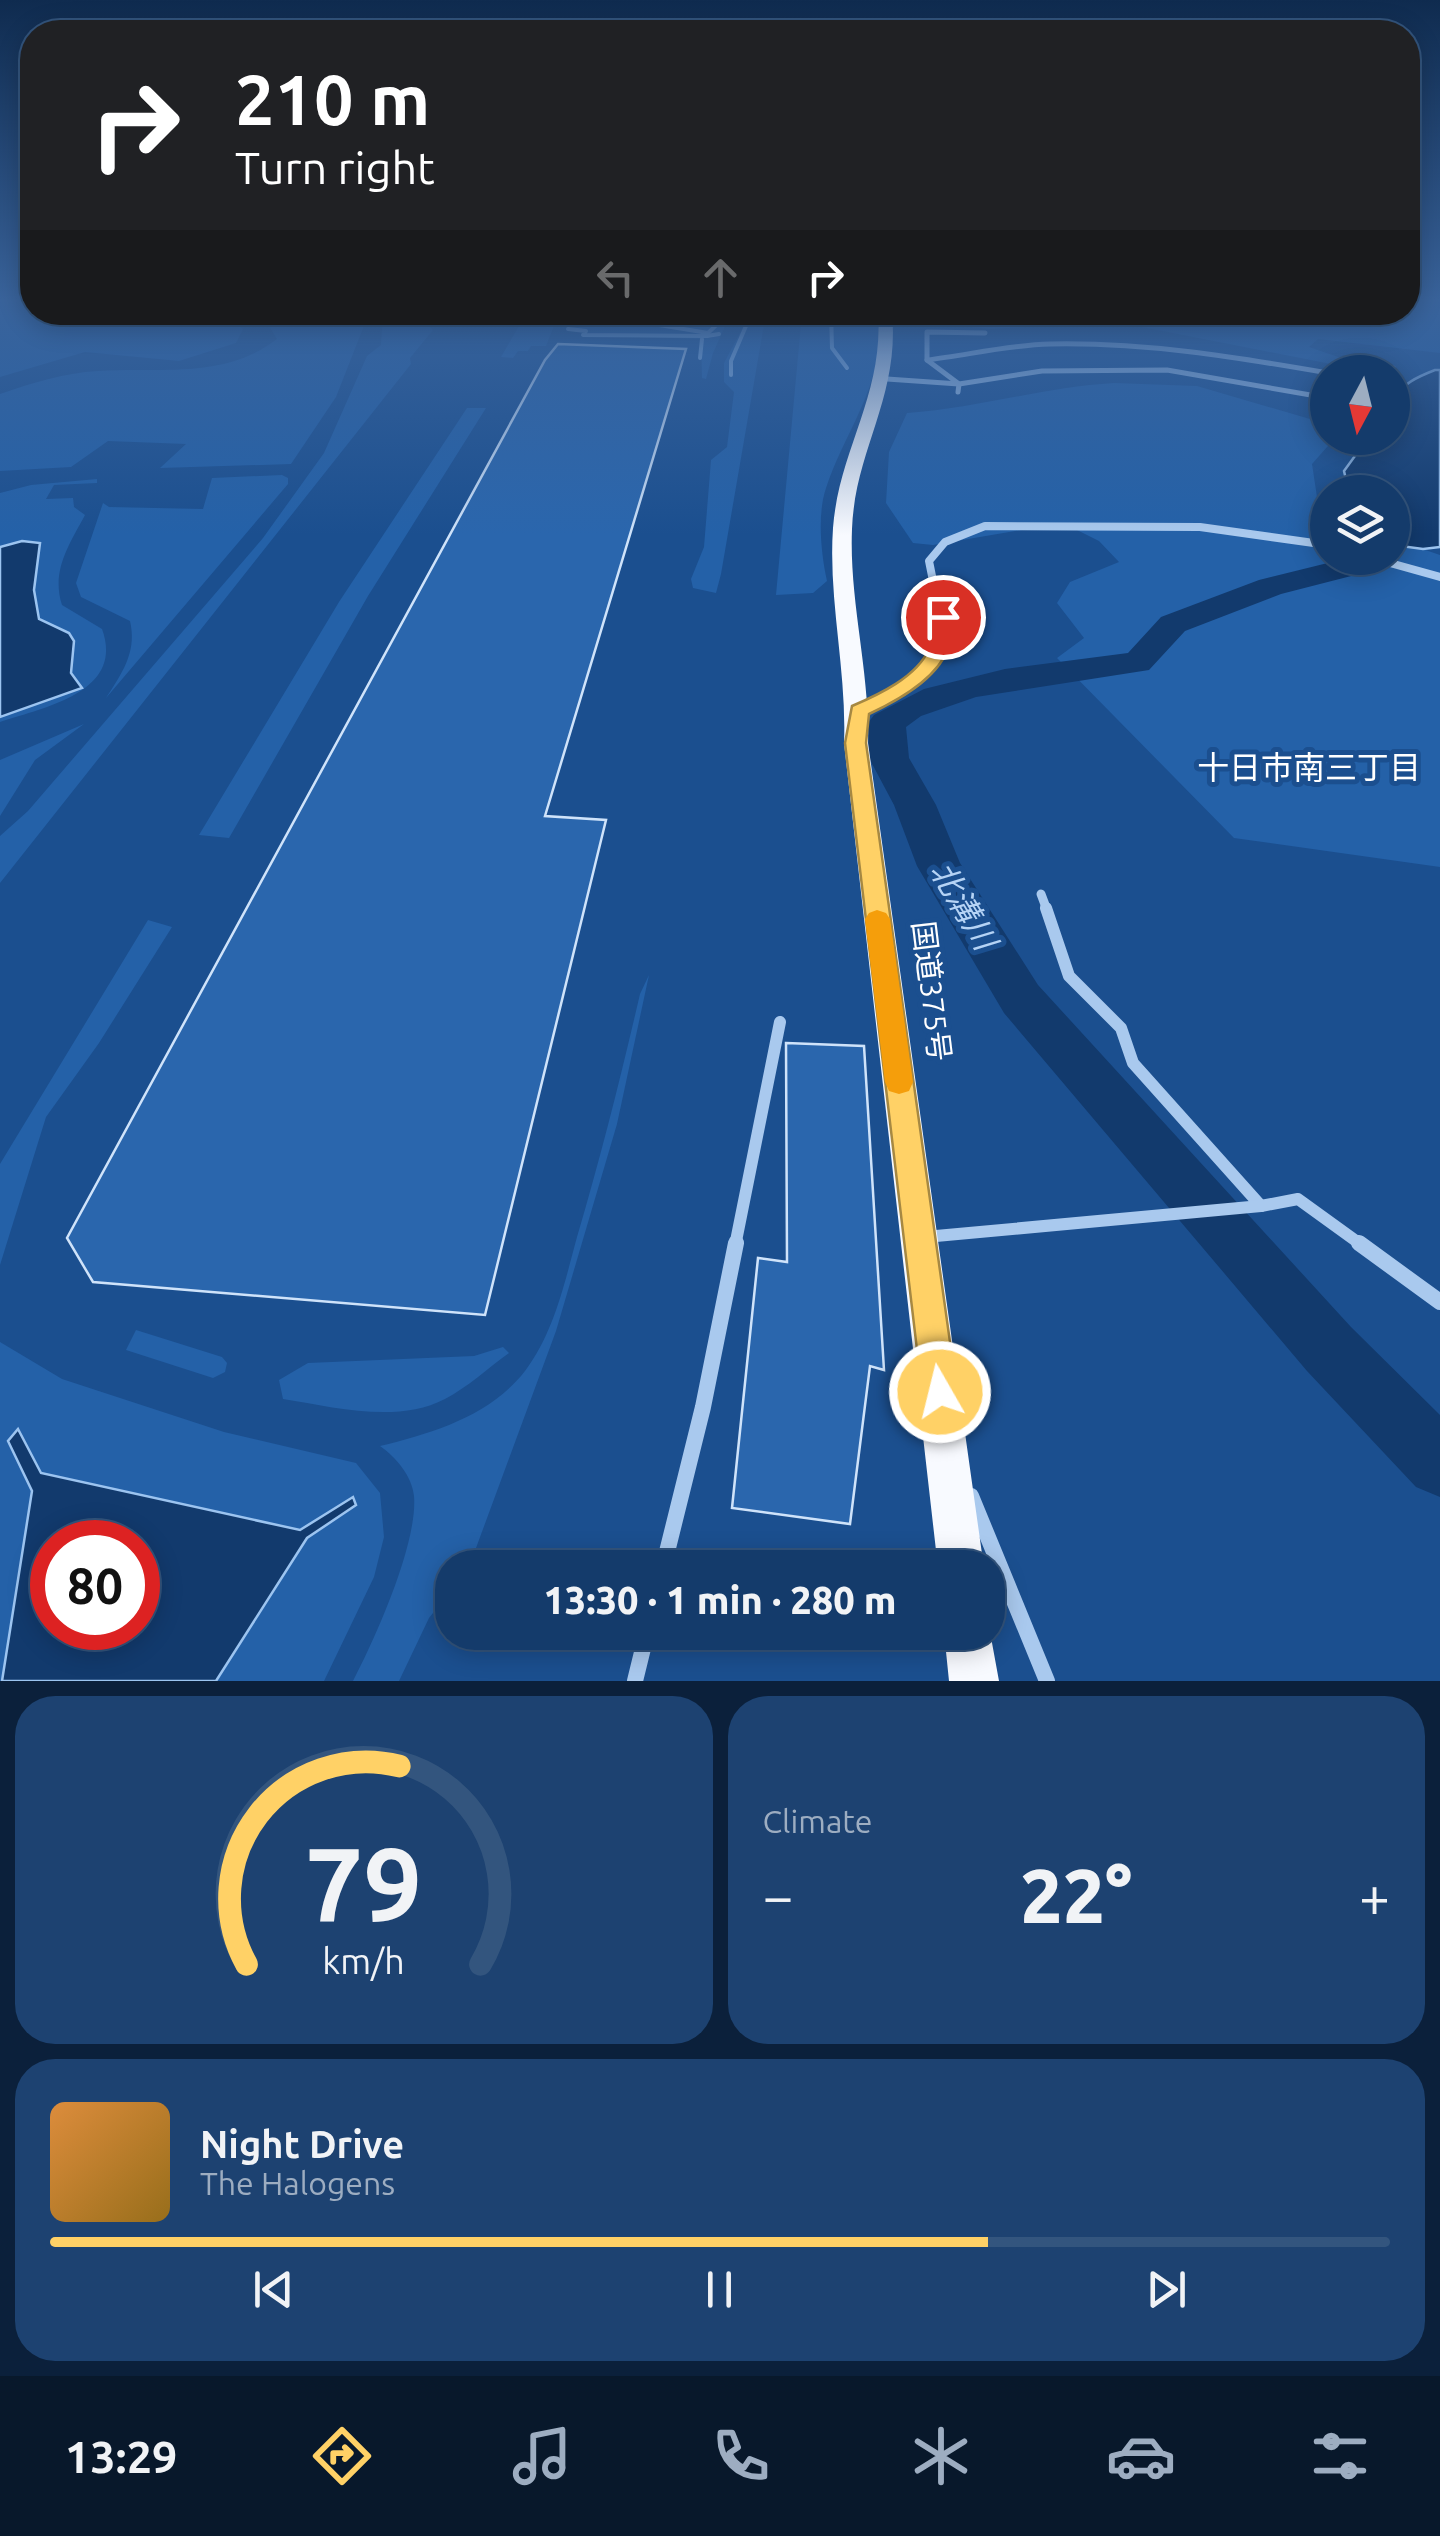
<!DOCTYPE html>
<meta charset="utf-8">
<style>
body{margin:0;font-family:Ubuntu,"Noto Sans JP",sans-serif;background:#1d4271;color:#f1f3f6;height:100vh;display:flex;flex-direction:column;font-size:38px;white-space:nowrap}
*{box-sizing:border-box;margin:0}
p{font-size:32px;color:#9dadc1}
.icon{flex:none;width:55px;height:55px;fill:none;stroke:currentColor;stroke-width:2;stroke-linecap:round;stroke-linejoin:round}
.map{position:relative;height:1681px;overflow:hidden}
.sheet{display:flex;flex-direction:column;gap:15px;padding:15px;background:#0b203b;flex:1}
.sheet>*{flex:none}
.banner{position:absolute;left:20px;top:20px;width:1400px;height:305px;border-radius:40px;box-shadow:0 5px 25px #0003,0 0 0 2px #33557e;background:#202124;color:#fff;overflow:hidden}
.needle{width:65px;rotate:187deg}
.tools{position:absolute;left:1310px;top:355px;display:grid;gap:20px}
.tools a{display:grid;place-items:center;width:100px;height:100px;border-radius:50%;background:#143b6b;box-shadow:0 5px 25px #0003,0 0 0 2px #33557e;font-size:50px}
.speed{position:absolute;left:30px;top:1520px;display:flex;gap:20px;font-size:50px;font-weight:700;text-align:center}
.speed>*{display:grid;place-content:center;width:130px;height:130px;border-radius:50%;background:#143b6b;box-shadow:0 5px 25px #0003,0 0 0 2px #33557e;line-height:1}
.speed .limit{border:15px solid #d22;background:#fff;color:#111}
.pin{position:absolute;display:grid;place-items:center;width:85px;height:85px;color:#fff;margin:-42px;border:5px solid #fff;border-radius:50%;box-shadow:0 2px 10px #0007}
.me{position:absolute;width:110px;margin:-55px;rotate:352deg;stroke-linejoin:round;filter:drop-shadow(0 0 8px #0008)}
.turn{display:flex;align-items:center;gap:35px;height:210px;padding:0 50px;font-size:45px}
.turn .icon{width:130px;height:130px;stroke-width:2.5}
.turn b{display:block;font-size:70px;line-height:85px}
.lanes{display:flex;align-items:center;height:95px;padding:0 50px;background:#0003;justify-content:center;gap:50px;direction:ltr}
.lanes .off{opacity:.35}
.big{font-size:75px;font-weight:800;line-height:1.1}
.sheet .card{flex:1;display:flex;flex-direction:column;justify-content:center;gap:15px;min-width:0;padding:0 35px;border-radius:40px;background:#1d4271}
.sheet .dial{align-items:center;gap:0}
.dial svg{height:260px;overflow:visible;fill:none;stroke:#33557e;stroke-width:7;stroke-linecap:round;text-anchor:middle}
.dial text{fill:#f1f3f6;stroke:none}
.song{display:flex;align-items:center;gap:30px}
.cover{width:120px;height:120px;border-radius:15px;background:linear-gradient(135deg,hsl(30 70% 55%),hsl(40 70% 35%))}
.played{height:10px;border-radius:5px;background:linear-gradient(90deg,#ffd166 70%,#33557e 70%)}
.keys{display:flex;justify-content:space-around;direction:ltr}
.heat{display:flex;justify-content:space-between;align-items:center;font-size:55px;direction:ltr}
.sheet .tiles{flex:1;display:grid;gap:15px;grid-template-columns:1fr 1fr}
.card:last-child{grid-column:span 2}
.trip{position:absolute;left:435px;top:1550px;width:570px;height:100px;border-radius:40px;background:#143b6b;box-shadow:0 5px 25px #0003,0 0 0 2px #33557e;font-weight:800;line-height:100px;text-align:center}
.dock{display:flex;height:160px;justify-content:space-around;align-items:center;background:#08182b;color:#9dadc1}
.dock .icon{width:70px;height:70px}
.dock .active{color:#ffd166}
.dock b{font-size:45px;color:#f1f3f6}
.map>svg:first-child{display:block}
.green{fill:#2461a8;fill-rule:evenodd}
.water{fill:#123a6d;stroke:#9cc4f0;stroke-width:2.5;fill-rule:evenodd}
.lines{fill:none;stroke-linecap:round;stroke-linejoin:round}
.stream{stroke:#9cc4f0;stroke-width:4}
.river{fill:#123a6d;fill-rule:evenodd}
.building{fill:#2a66ad;stroke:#cfe3fa;stroke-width:2.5}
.minor-far4{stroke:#a9c9ee;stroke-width:5}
.minor-far3{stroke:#a9c9ee;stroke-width:8}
.minor-far2{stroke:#a9c9ee;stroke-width:9}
.minor-far1{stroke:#a9c9ee;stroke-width:12}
.minor{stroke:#a9c9ee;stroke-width:16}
.trunk{fill:#f8faff;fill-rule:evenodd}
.route{fill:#ffd166;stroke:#a68842;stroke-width:2.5}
.slow{fill:#f59e0b}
.labels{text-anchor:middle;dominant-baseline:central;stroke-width:10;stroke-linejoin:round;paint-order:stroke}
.street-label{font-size:30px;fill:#fff;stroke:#1b4f8f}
.neighbourhood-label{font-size:32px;fill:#fff;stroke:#1b4f8f}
.water-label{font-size:32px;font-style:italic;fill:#b5d3f5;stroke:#1b4f8f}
</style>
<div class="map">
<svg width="1440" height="1681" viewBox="0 0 1440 1681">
<rect width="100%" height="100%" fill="#1b4f8f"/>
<g class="green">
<polygon points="0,299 32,299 32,312 223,313 243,329 236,343 179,361 85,352 0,377"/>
<polygon points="1408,299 1440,299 1440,353 1318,339 1309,347 1347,360 1336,365 1117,322 990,329 954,325 921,313 1408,312"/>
<polygon points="527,312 707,314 731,313 713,353 706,379 702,378 701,339 583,335 585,331 568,329 569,324 555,323 546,346 531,346 528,351 518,351 513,358 501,357"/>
<polygon points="751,312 766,313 721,574 716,593 693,588 691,579 704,547 711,460 727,447 734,392 724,382 724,363"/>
<path d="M261 313H369L336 397 291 464 160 468 186 444 108 441 71 467 0 471V394C32 383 63 373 98 371 159 367 224 380 277 339Z"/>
<polygon points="383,313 415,313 433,330 410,358 411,364 0,883 0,836 28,811 263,538 324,453 367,356 381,345"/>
<path d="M802 313H876C889 380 846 427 826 488 817 515 821 553 827 581L813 593 776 595Z"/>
<path d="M1114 383 1197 386 1327 424 1328 438H1335L1312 464 1319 510 1327 513 1328 558H1392L1393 539 1440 555V867L1234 838 1057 658 1084 638 1057 603 1070 582 1119 562 1099 541 1063 523 933 545 913 543 886 503 889 452 907 413C978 408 1044 387 1114 383Z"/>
<polygon points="467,408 486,408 368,596 229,838 199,835 339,602"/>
<path d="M282 475 288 478V484L106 698C123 672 137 651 130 621L81 597 76 583 103 503 109 507 203 509 212 478Z"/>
<path d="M97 479V483L54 485 46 499 73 498 74 507 85 515C69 545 51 571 62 605L102 629C125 692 45 707 0 722V717L82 688 71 673 58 627 39 620 34 590 40 543 22 541 0 547V493L31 485Z"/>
<polygon points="84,724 35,760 0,816 0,760"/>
<polygon points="148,920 172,927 99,1043 46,1117 0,1265 0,1164"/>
<path d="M649 975 617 1124 556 1331 469 1567 452 1568V1589L429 1618 399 1681H353C375 1639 418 1543 414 1496 412 1476 396 1457 380 1446 433 1433 490 1416 525 1371 554 1333 565 1281 577 1237 601 1156 621 1076 640 994Z"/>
<polygon points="136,1330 222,1357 227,1363 225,1372 213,1378 126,1350"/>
<path d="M0 1342 62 1379 224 1432 356 1463 380 1493 384 1537 374 1577 324 1681H0ZM52 1542H138V1628H52Z"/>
<path d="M503 1347 509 1353C488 1368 468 1387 445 1399 397 1424 334 1407 283 1399L279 1380 308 1363 474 1356Z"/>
</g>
<g class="water">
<path d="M1435 370H1440V547L1423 549 1393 545 1392 492H1349L1344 471 1368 438H1392C1392 395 1394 386 1435 370Z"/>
<polygon points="22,541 40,543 34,590 39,619 69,633 74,641 71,673 82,688 0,717 0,547"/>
<path d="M18 1429 41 1473 300 1530 353 1497 356 1505 307 1538 216 1681H2L32 1491 8 1441ZM52 1542H138V1628H52Z"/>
</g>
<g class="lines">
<g class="stream">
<polyline points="831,312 832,348 847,368"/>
<polyline points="653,324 708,333 707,336 719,334"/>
<polyline points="568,329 586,331 583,335 707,336"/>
<polyline points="708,333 728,314"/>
<polyline points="700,358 702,339"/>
<polyline points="731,375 731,361 752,312"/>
</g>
<polygon class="river" points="1392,551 1399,558 1394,565 1281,594 1185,631 1149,670 976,697 921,716 906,727 909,758 936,805 960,863 1038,985 1351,1327 1440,1415 1440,1497 1416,1487 1307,1371 1004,1013 917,866 894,805 869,758 868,723 874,715 924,689 1005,669 1128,653 1161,617 1259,580 1348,558 1392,558"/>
</g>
<g class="building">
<polygon points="558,344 686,349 545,816 606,820 485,1315 93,1282 67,1238 545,360"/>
<polygon points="786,1043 864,1046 884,1370 870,1366 850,1524 732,1508 758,1258 787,1262"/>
</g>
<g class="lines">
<g class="minor-far4">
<path d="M927 360C968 355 1009 345 1050 344 1144 342 1236 357 1328 373"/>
<polyline points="1390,372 1393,368"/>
<polyline points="887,379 959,384 1042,371 1167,370 1328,398"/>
<polyline points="958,392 959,384 927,360 927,332 985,333"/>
</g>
<g class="minor-far3">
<polyline points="1372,558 1440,577"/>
<polyline points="935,652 940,616 929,561 945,542 985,526 1200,527 1328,545"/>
</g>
<g class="minor-far2">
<path d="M859 711C889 696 922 682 936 649"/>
<polyline points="1041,894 1047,910"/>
</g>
<g class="minor-far1">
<polyline points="1046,908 1069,976 1121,1028 1133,1063 1261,1206"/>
<polyline points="925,1237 1261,1206 1298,1199 1363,1246"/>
<polyline points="735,1246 780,1022"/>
</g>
<g class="minor">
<polyline points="1359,1243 1440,1302"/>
<polyline points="971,1496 1047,1681"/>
<polyline points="663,1568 703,1407 736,1243"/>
<polyline points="635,1681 647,1632"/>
</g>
<g class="trunk">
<path d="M878 312H892C900 398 855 449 852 529 849 601 870 671 868 743L984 1568H938L844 743C847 671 828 600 833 528 839 449 884 396 878 312Z"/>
<polygon points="988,1621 999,1681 949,1681 944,1632 988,1632"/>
</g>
</g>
<linearGradient id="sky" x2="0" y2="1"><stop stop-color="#0f2b4f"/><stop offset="0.56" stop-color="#39639b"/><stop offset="1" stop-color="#39639b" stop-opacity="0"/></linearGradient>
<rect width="1440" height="535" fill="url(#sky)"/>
<path class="route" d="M943 612 952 617C951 627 952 640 948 649 936 680 897 701 869 714L866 743 957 1392 952 1405 940 1410 927 1405 922 1392 845 743 852 706C878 695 917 677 929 649 933 641 933 627 934 617Z"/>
<polygon class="slow" points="877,910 886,913 890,919 913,1082 909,1091 899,1094 889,1091 885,1082 865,919 869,913"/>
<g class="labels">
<g class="street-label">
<text transform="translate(932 991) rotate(83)">国道375号</text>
</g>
<g class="neighbourhood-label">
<text x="1309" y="767">十日市南三丁目</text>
</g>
<g class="water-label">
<text transform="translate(964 905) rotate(59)">北溝川</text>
</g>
</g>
</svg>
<div class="tools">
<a><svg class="needle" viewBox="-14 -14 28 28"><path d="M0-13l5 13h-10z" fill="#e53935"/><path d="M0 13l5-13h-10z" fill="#9dadc1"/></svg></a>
<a><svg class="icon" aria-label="layers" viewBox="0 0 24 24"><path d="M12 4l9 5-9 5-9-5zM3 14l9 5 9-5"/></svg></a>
</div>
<div class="speed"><div class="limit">80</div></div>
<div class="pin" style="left:943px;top:617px;background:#d93025"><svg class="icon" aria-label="arrive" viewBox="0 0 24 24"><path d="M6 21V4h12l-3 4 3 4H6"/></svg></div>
<svg class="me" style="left:940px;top:1392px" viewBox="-20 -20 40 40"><circle r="17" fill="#ffd166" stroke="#fff" stroke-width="3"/><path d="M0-11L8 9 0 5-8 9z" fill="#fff"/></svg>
<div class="trip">13:30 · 1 min · 280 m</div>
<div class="banner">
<div class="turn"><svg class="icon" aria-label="right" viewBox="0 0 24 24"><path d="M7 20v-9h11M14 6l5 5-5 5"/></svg><div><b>210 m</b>Turn right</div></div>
<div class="lanes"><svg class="icon off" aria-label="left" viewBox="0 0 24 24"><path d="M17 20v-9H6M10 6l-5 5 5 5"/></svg><svg class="icon off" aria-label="ahead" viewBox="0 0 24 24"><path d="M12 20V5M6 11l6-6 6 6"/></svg><svg class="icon" aria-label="right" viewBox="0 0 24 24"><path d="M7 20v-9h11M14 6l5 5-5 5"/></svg></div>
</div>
</div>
<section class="sheet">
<div class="tiles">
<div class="card dial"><svg viewBox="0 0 100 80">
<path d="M14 69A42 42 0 1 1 86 69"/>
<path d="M14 69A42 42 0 0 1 61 8" stroke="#ffd166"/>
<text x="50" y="56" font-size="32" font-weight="700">79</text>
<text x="50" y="72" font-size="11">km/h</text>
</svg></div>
<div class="card"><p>Climate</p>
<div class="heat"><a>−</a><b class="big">22°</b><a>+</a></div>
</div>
<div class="card">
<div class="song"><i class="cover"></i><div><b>Night Drive</b><p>The Halogens</p></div></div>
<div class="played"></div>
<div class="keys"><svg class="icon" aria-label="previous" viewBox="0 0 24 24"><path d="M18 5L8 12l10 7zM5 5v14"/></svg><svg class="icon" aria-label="pause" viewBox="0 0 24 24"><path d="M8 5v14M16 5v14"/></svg><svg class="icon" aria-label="next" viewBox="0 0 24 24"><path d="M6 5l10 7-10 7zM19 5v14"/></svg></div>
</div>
</div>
</section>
<nav class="dock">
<b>13:29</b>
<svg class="icon active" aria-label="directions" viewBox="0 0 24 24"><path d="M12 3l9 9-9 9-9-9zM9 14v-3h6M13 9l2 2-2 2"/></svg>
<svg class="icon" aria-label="music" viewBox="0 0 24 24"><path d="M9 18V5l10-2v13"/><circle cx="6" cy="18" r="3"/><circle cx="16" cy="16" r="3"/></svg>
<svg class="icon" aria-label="phone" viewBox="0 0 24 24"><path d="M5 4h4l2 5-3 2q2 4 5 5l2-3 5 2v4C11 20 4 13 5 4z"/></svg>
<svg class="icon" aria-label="climate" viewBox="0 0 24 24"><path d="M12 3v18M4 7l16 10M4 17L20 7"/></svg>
<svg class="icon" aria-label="car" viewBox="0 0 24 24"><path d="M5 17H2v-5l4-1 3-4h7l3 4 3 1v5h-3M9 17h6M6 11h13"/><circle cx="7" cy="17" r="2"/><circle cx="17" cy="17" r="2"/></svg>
<svg class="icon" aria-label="filters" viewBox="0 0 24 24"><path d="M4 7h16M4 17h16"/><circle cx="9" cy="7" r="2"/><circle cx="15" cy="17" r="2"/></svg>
</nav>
